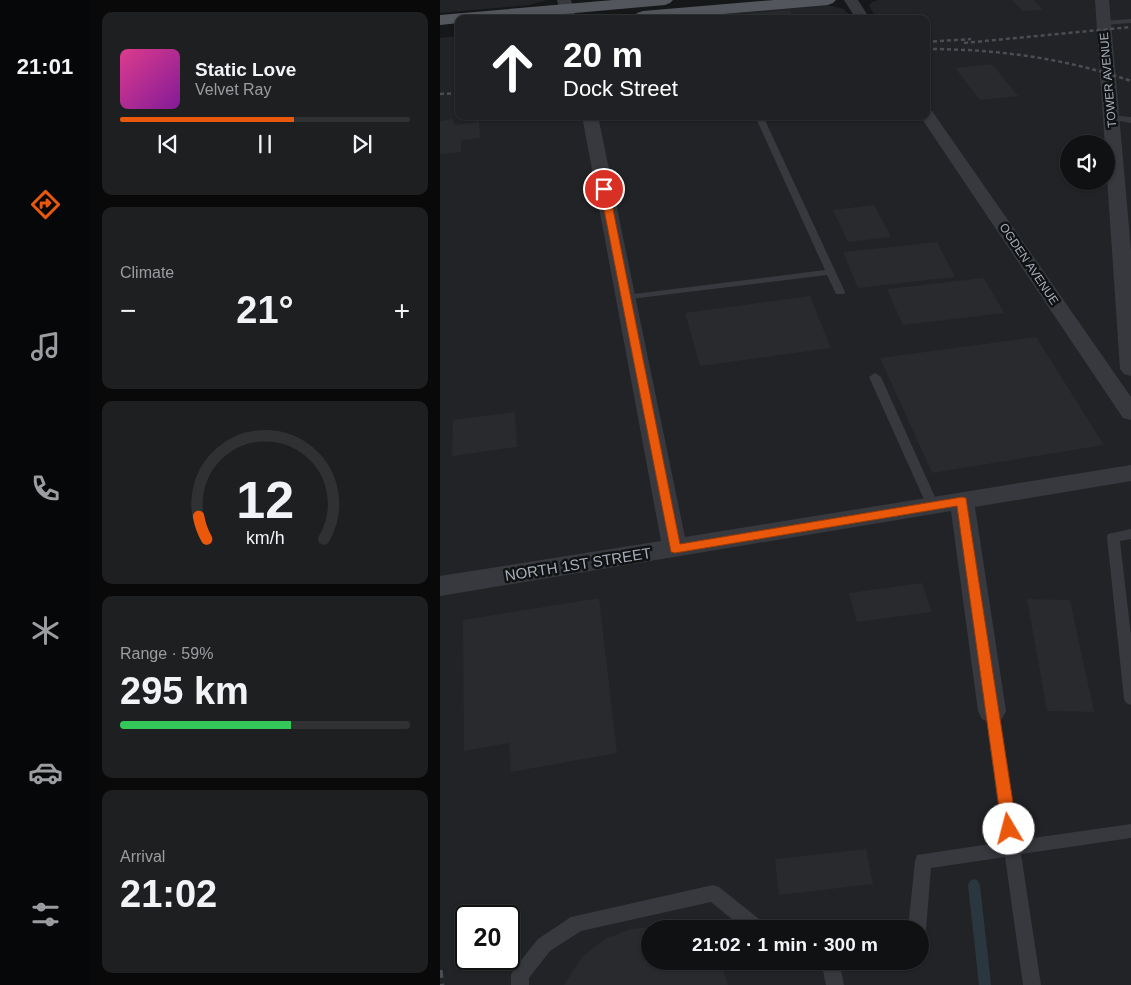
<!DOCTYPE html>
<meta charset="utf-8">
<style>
body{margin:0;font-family:Arial,sans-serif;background:#1e1f21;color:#f1f3f6;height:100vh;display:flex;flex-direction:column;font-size:19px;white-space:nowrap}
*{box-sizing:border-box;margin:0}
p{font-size:16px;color:#9c9da0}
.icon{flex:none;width:28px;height:28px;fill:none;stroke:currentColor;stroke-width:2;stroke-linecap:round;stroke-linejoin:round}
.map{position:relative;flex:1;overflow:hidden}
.drawer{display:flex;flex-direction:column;gap:12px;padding:12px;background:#09090a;width:350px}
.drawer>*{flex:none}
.hud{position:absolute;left:15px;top:15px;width:475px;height:105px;border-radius:10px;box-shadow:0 1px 4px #0004,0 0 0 1px #303133;background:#202124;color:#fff;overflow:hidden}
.buttons{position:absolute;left:620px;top:135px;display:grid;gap:10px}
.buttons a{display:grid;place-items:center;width:55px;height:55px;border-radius:50%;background:#101113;box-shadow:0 1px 4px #0004,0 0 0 1px #303133;font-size:25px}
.speed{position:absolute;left:15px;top:905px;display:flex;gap:10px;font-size:25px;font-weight:700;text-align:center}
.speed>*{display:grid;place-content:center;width:65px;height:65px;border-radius:50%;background:#101113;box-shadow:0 1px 4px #0004,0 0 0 1px #303133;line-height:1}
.speed .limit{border:2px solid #111;border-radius:8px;background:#fff;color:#111}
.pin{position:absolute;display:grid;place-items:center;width:42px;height:42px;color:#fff;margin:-21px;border:2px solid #fff;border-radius:50%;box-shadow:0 1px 5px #0007}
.me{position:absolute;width:55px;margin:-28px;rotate:352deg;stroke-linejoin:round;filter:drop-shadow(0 0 4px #0008)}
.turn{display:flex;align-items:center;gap:18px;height:105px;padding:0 25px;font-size:22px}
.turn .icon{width:65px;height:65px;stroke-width:2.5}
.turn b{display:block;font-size:35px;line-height:42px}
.big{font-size:38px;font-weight:800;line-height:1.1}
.drawer .card{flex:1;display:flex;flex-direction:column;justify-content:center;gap:8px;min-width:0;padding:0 18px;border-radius:10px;background:#1e1f21}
.drawer .dial{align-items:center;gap:0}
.dial svg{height:130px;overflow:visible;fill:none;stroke:#303133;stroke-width:7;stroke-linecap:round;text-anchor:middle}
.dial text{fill:#f1f3f6;stroke:none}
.song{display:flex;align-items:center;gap:15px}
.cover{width:60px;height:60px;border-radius:8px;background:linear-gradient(135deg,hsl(330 70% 55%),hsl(290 70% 35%))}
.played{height:5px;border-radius:2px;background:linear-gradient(90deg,#ea580c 60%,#303133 60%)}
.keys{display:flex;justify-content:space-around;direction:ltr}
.heat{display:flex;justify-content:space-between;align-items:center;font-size:28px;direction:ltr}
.charge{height:8px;border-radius:4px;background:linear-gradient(90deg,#34c759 59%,#303133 0)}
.trip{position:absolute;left:201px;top:920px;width:288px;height:50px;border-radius:25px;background:#101113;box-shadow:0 1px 4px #0004,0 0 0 1px #303133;font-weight:800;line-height:50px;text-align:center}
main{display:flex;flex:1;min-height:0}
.tab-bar{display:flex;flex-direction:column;width:90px;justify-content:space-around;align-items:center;background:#060708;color:#9c9da0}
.tab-bar .icon{width:35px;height:35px}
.tab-bar .current{color:#ea580c}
.tab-bar b{font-size:22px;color:#f1f3f6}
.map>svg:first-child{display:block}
.built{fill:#222326;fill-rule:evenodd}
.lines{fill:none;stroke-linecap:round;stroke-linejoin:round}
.stream{fill:#2b373e;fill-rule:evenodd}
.building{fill:#292a2d}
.lane{fill:#37393e;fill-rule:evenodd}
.street{fill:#37393e;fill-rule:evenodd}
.primary{fill:#53565d;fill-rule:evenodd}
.rail-far1{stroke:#4a4d53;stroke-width:2.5;stroke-dasharray:4 3;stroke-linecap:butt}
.rail{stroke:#4a4d53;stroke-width:5;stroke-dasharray:8 6;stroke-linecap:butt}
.route{fill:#ea580c;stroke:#983908}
.labels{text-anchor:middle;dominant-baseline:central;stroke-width:5;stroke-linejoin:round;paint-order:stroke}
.far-street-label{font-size:12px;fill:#a8afba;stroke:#111214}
.street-label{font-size:15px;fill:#a8afba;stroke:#111214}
</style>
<main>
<nav class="tab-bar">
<b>21:01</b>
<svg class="icon current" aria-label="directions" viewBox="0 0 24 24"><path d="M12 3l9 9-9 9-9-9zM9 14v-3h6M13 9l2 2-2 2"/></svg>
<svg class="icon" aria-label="music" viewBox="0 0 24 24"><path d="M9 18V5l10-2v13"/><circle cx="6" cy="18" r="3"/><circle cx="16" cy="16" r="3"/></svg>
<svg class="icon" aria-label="phone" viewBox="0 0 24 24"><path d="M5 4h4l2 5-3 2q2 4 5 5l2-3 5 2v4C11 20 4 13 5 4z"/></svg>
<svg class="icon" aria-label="climate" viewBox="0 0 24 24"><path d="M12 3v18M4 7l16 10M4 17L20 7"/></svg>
<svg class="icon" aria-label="car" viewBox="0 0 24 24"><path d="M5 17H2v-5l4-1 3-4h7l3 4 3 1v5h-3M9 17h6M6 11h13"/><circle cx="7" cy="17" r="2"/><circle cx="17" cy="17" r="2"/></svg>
<svg class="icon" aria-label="filters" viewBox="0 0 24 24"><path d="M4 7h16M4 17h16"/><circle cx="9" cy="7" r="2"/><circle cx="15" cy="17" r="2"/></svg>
</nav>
<section class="drawer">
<div class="card">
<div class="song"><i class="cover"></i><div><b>Static Love</b><p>Velvet Ray</p></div></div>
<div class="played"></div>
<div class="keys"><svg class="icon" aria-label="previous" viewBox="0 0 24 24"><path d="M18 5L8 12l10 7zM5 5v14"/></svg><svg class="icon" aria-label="pause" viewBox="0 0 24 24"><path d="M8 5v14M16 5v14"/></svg><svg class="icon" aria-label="next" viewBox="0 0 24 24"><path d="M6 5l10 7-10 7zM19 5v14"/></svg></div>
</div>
<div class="card"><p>Climate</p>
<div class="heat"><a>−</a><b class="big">21°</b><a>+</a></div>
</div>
<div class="card dial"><svg viewBox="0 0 100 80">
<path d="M14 69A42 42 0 1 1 86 69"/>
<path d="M14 69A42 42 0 0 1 9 55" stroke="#ea580c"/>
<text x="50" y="56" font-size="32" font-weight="700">12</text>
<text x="50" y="72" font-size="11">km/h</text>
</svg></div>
<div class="card"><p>Range · 59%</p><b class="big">295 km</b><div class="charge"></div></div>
<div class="card"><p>Arrival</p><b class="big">21:02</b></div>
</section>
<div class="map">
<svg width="691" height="985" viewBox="0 0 691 985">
<rect width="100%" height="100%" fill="#161719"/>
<g class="built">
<polygon points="0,0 107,0 89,5 0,13"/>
<path d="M438 0H691V985H0V38L19 36V116H486V19H437L429 6 432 2ZM629 144H666V181H629ZM26 916H69V959H26ZM210 929H480V961H210Z"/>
<polygon points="383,4 404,9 413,19 215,19"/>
</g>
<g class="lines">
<polygon class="stream" points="534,879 538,881 540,885 551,985 539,985 528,885 530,881"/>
</g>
<g class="building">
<polygon points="572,0 594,0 603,10 583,11"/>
<polygon points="350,10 355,19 270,19 270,17"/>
<polygon points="552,64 578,96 540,100 515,68"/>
<polygon points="13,119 14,125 39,122 40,138 21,140 21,152 0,154 0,121"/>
<polygon points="434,205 451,237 408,242 393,210"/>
<polygon points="497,242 515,277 418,288 403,252"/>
<polygon points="544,278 564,313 463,325 447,289"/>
<polygon points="370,296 391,348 260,366 245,313"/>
<polygon points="596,337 664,445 492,473 440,358"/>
<polygon points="75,412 77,447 12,456 13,420"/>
<polygon points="482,583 492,612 417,622 409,593"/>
<polygon points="159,598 177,753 71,772 69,743 24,751 23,620"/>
<polygon points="587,599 630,600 654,712 607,711"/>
<polygon points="426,849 433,884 339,895 335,859"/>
<polygon points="210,927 210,961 276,961 284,972 288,985 124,985 142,957 165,939 191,929"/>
</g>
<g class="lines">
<g class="lane">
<polygon points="691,19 691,23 663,25 659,23 663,21"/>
<polygon points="669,115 691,117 691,123 669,119"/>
<polygon points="315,116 323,116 405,292 404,294 396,294 387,275 182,300 181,298 186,295 385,270"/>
<polygon points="435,373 441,377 499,506 497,509 489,509 487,506 429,377"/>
<polygon points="691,529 691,539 680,541 691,636 691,705 686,703 684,699 667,537 668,534"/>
<polygon points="552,705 557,707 559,711 579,840 691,824 691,838 581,854 601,985 583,985 565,857 491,868 486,929 483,935 480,936 480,929 468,929 475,861 477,855 563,842 545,711 547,707"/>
<polygon points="273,885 279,887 324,923 327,929 304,929 271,902 141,931 110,951 89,978 89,985 71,985 71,975 74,969 98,939 131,917"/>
<polygon points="381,961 399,961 404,985 386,985"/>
</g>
<g class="street">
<polygon points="117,0 131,0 136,19 122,19"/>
<polygon points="404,0 418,0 430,19 416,19"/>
<polygon points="655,0 669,0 691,250 691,376 684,374 680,369"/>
<polygon points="486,109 492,111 691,397 691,420 683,418 480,116 486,116"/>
<polygon points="142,116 158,116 245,537 691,465 691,481 535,507 566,711 562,719 552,723 542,719 538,711 511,511 0,596 0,576 221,541"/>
</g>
<g class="primary">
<polygon points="173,0 233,0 230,3 225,5 67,19 19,19 19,23 0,25 0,15"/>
<polygon points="334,0 396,0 393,3 388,5 226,19 197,19 195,16 197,13 203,11"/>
</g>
<g class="rail-far1">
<polyline points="486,42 531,39"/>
<polyline points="524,43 691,27"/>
<path d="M486 49C557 49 624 58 691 81"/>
<polyline points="0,94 19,93"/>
</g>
<polyline class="rail" points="0,970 2,985"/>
</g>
<polygon class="route" points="162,187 169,189 240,544 522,497 526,498 577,829 574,834 569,836 564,834 562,829 517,506 235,553 231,552 160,189"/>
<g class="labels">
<g class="far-street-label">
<text transform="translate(668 80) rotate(-95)">TOWER AVENUE</text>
<text transform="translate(589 264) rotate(56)">OGDEN AVENUE</text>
</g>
<g class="street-label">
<text transform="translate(138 564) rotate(-9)">NORTH 1ST STREET</text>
</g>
</g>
</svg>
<div class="buttons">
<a><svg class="icon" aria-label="sound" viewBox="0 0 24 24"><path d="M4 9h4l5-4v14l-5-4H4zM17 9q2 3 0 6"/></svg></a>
</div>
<div class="speed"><div class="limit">20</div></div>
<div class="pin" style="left:164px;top:189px;background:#d93025"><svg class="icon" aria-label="arrive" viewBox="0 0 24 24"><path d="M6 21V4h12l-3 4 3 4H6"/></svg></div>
<svg class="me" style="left:569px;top:829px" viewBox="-20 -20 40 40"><circle r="19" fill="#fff"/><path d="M0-13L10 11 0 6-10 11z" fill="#ea580c"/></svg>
<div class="trip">21:02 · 1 min · 300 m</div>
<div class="hud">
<div class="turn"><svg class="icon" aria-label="ahead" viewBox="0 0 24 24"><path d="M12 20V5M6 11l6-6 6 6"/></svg><div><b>20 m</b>Dock Street</div></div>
</div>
</div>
</main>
